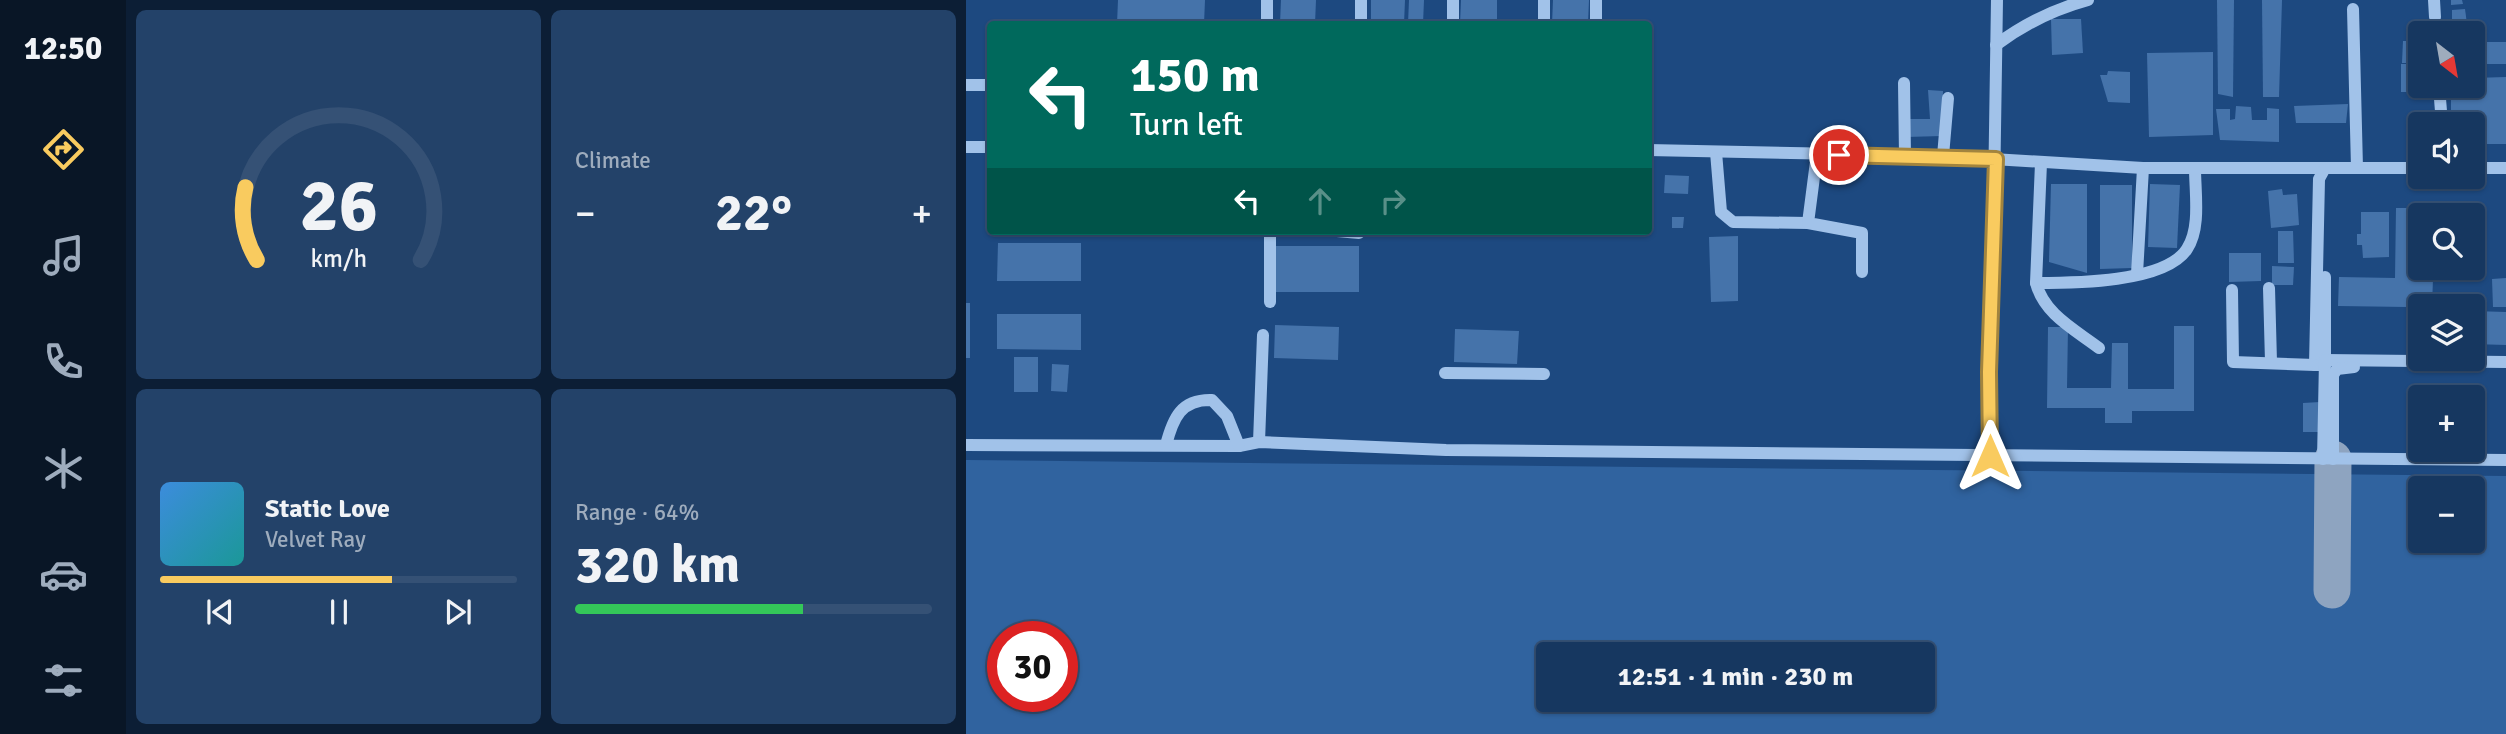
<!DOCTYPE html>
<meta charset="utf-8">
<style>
body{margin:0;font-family:Signika,sans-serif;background:#234269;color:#f1f3f6;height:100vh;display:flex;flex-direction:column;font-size:26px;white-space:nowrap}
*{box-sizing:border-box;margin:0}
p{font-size:23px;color:#9eacbd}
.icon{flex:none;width:38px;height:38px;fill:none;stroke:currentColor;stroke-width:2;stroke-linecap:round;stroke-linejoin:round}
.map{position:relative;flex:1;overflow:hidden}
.side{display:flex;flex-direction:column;gap:10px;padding:10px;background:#0c1e35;width:840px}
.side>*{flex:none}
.guide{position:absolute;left:21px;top:21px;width:665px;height:214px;border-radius:7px;box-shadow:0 2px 5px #0004,0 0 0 2px #355175;background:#00695c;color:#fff;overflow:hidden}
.needle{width:46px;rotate:149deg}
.controls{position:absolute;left:1442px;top:21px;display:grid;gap:14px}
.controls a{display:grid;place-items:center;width:77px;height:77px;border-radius:7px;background:#163760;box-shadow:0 2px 5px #0004,0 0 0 2px #355175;font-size:35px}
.speed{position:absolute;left:21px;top:621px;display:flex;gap:14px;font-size:35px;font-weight:700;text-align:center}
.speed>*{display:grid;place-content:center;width:91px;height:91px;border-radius:50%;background:#163760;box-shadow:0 2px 5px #0004,0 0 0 2px #355175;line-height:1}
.speed .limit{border:10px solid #d22;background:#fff;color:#111}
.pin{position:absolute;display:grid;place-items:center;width:60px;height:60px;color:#fff;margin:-30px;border:4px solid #fff;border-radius:50%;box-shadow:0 2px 7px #0007}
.me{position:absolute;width:77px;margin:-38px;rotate:0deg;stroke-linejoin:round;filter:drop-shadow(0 0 5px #0008)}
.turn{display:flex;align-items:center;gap:24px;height:147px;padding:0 28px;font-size:32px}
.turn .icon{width:91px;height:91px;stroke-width:2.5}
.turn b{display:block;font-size:49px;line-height:60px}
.lanes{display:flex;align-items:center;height:66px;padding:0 28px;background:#0003;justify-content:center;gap:35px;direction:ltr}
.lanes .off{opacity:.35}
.big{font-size:52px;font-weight:700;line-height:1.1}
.side .widget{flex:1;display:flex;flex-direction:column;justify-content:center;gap:10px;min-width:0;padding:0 24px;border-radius:10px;background:#234269}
.side .dial{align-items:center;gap:0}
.dial svg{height:182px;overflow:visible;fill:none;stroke:#355175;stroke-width:7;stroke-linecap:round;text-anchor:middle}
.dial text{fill:#f1f3f6;stroke:none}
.song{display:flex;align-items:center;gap:21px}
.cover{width:84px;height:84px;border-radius:10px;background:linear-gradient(135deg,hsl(210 70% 55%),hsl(180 70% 35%))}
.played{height:7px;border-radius:4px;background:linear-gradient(90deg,#f9cb5f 65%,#355175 65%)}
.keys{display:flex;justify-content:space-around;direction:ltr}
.heat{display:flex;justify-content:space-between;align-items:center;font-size:38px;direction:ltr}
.charge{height:10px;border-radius:5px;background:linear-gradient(90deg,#34c759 64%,#355175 0)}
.side .tiles{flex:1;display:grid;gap:10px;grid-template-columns:repeat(2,1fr)}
.trip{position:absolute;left:570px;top:642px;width:399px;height:70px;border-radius:7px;background:#163760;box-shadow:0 2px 5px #0004,0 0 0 2px #355175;font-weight:700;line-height:70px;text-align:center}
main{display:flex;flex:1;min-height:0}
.menu{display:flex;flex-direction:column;width:126px;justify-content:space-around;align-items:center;background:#091626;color:#9eacbd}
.menu .icon{width:49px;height:49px}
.menu .current{color:#f9cb5f}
.menu b{font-size:32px;color:#f1f3f6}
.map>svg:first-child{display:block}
.green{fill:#30639f;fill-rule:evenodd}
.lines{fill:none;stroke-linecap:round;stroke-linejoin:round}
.taxiway{stroke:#8ea4c0;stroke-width:37}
.building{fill:#4573aa}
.minor{stroke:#a1c2e9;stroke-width:12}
.route-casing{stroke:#a2843e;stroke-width:18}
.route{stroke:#f9cb5f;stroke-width:12}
</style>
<main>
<nav class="menu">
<b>12:50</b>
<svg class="icon current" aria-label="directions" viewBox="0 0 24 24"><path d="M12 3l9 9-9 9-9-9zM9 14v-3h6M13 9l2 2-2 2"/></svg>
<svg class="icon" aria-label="music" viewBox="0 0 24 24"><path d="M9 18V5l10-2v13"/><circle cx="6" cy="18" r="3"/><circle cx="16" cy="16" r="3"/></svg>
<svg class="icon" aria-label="phone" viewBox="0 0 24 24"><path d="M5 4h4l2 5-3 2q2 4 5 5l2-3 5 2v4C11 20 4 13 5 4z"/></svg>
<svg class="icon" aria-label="climate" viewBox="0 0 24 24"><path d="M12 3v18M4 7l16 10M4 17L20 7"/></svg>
<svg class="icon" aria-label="car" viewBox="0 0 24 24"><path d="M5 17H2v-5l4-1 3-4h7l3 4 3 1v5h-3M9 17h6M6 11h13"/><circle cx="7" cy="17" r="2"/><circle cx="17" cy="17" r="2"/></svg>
<svg class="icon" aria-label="filters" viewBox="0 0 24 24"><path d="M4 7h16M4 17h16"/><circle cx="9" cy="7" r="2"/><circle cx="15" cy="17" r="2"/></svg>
</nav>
<section class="side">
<div class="tiles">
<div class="widget dial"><svg viewBox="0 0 100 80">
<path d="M14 69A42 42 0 1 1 86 69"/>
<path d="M14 69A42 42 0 0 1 9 37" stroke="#f9cb5f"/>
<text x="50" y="56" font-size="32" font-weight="700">26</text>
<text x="50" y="72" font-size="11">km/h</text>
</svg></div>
<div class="widget"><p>Climate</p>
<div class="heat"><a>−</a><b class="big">22°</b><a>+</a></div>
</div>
<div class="widget">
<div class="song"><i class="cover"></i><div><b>Static Love</b><p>Velvet Ray</p></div></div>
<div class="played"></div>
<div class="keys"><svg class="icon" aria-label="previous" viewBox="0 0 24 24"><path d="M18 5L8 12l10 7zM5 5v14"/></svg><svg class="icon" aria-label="pause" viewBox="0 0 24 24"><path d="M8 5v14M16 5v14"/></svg><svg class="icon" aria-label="next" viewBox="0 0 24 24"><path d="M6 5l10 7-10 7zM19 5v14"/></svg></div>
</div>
<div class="widget"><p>Range · 64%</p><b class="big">320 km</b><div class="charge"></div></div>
</div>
</section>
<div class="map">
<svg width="1540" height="734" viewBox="0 0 1540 734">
<rect width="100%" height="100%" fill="#1d4980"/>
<path class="green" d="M0 460 1540 476V734H0ZM1454 488H1507V541H1454ZM96 637V696H37V637ZM957 654V700H583V654Z"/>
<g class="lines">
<polyline class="taxiway" points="1366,590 1367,459"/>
</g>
<g class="building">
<polygon points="152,0 239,0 238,24 151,24"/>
<polygon points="315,0 350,0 349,24 314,24"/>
<polygon points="405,0 439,0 438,24 405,24"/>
<polygon points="443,0 458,0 457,24 442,24"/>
<polygon points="495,0 531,0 531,24 494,24"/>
<polygon points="587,0 623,0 622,24 586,24"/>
<polygon points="1251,0 1268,0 1267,97 1252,94"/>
<polygon points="1296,0 1316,0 1313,97 1297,97"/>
<polygon points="1485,0 1496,0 1497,4 1485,5"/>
<polygon points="1499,9 1501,24 1486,25 1486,10"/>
<polygon points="1085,19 1115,19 1117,53 1086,55"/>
<polygon points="1437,41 1454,41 1454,63 1436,63"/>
<rect x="1507" y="42" width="33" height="22"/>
<polygon points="1247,52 1247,135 1183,137 1181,53"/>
<rect x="1435" y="64" width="19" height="28"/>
<polygon points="1142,71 1164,72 1164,103 1142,102 1134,75 1141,75"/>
<polygon points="1540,77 1540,144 1507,144 1507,124 1485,124 1485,86 1507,86 1507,78"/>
<polygon points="962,90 977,91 976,136 940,137 941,119 964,119"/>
<polygon points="1382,104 1380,123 1330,123 1328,106"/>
<polygon points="1270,106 1285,107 1286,120 1301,120 1301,108 1313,109 1313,142 1254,140 1250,109 1264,109 1264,120 1269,119"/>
<polygon points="699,175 723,176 722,194 698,193"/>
<polygon points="1085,184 1121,184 1121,273 1083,262"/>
<polygon points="1184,184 1214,185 1211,248 1182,247"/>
<polygon points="1134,185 1166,185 1166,268 1134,269"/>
<polygon points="1316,189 1317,195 1331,194 1333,225 1305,228 1302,191"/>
<polygon points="1430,208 1458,208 1457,215 1454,215 1454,268 1489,268 1489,279 1467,279 1466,306 1454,306 1454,344 1440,344 1441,307 1372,306 1373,277 1429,278"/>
<polygon points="1395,212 1423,212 1423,257 1397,258 1396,245 1391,245 1391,234 1395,234"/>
<polygon points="706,217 718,217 717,228 706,228"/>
<polygon points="1312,231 1327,231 1328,263 1312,263"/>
<polygon points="772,236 772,301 745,302 743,237"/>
<polygon points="32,243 115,243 115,281 31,281"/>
<polygon points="310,246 393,246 393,292 309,292"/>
<polygon points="1263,253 1295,253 1295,281 1263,282"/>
<polygon points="1306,266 1328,267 1327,285 1306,285"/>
<polygon points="1540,278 1540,307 1527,307 1526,279"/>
<rect x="0" y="303" width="4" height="55"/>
<polygon points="1507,311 1540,312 1540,345 1507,344"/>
<polygon points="31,314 115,314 115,350 31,349"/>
<polygon points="309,325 373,327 372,360 308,358"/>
<polygon points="1208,326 1228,326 1228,411 1166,411 1166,423 1139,423 1139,408 1081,408 1082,327 1102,327 1101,388 1145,388 1146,343 1162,343 1162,389 1208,389"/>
<polygon points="489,329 553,331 551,364 488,362"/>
<rect x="48" y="357" width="24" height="35"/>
<polygon points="86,364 103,365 101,392 85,391"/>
<polygon points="1354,402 1354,432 1337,432 1337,403"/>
</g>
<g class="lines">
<g class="minor">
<polyline points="301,0 301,24"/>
<polyline points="578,0 578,24"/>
<polyline points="1468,0 1469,17"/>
<polyline points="1387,9 1391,168"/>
<polyline points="395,24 395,0"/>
<polyline points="487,24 487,0"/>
<polyline points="630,24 630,0"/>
<path d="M1030 45C1058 24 1089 9 1122 0"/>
<polyline points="938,83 939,156"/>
<polyline points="0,85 24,85"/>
<polyline points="1473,86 1476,124"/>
<polyline points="0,147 24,147"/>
<polyline points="682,150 977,156 1177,168 1454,168"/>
<polyline points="750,152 755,212 767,222 842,223"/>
<polyline points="851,154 842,223 896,233 896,272"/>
<polyline points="977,156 982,98"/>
<path d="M1075 163 1070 283C1078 314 1108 329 1133 348"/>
<polyline points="1359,168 1353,179 1349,365 1359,365"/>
<polyline points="1507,168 1540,168"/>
<polyline points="304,231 304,302"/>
<polyline points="371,231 393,233"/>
<polyline points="1171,274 1177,168"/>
<polyline points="1359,277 1359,360"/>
<path d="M1070 283C1107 283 1199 283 1221 249 1235 228 1229 193 1229 168"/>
<polyline points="1303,288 1305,362"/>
<polyline points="1266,290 1267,362 1349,365"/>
<polyline points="479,373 578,374"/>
<polyline points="293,442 297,335"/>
<polyline points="0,445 273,446 293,442 480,450 1540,460"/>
<path d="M200 445C207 418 215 399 246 400L261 416 273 446"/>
<polyline points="1024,455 1031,0"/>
<polyline points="1357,459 1359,360 1540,362"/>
<polyline points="1367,459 1367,375 1371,369 1388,367"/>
</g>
</g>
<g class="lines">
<g class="route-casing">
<polyline id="route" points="873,155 1030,159 1023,372 1024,456"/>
</g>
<use href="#route" class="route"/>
</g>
</svg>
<div class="controls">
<a><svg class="needle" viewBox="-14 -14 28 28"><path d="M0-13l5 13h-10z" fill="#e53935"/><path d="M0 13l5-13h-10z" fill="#9eacbd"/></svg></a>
<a><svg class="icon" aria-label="sound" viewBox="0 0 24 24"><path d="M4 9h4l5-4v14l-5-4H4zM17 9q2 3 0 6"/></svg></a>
<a><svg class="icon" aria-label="search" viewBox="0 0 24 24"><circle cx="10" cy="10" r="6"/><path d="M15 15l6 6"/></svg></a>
<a><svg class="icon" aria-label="layers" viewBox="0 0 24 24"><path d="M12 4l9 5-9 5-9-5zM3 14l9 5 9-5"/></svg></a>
<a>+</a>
<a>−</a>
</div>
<div class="speed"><div class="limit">30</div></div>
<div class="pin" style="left:873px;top:155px;background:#d93025"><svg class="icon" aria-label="arrive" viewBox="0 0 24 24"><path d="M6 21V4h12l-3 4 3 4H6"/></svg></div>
<svg class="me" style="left:1024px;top:456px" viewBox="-20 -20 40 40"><path d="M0-17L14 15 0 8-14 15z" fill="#f9cb5f" stroke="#fff" stroke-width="4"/></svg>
<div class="trip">12:51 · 1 min · 230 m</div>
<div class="guide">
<div class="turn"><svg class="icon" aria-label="left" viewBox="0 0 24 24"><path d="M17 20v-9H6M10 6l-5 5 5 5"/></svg><div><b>150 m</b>Turn left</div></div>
<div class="lanes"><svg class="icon" aria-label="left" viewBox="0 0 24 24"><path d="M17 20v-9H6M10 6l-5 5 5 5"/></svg><svg class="icon off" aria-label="ahead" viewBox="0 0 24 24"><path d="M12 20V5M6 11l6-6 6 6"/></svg><svg class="icon off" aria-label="right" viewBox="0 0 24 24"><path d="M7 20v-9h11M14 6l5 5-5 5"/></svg></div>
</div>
</div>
</main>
